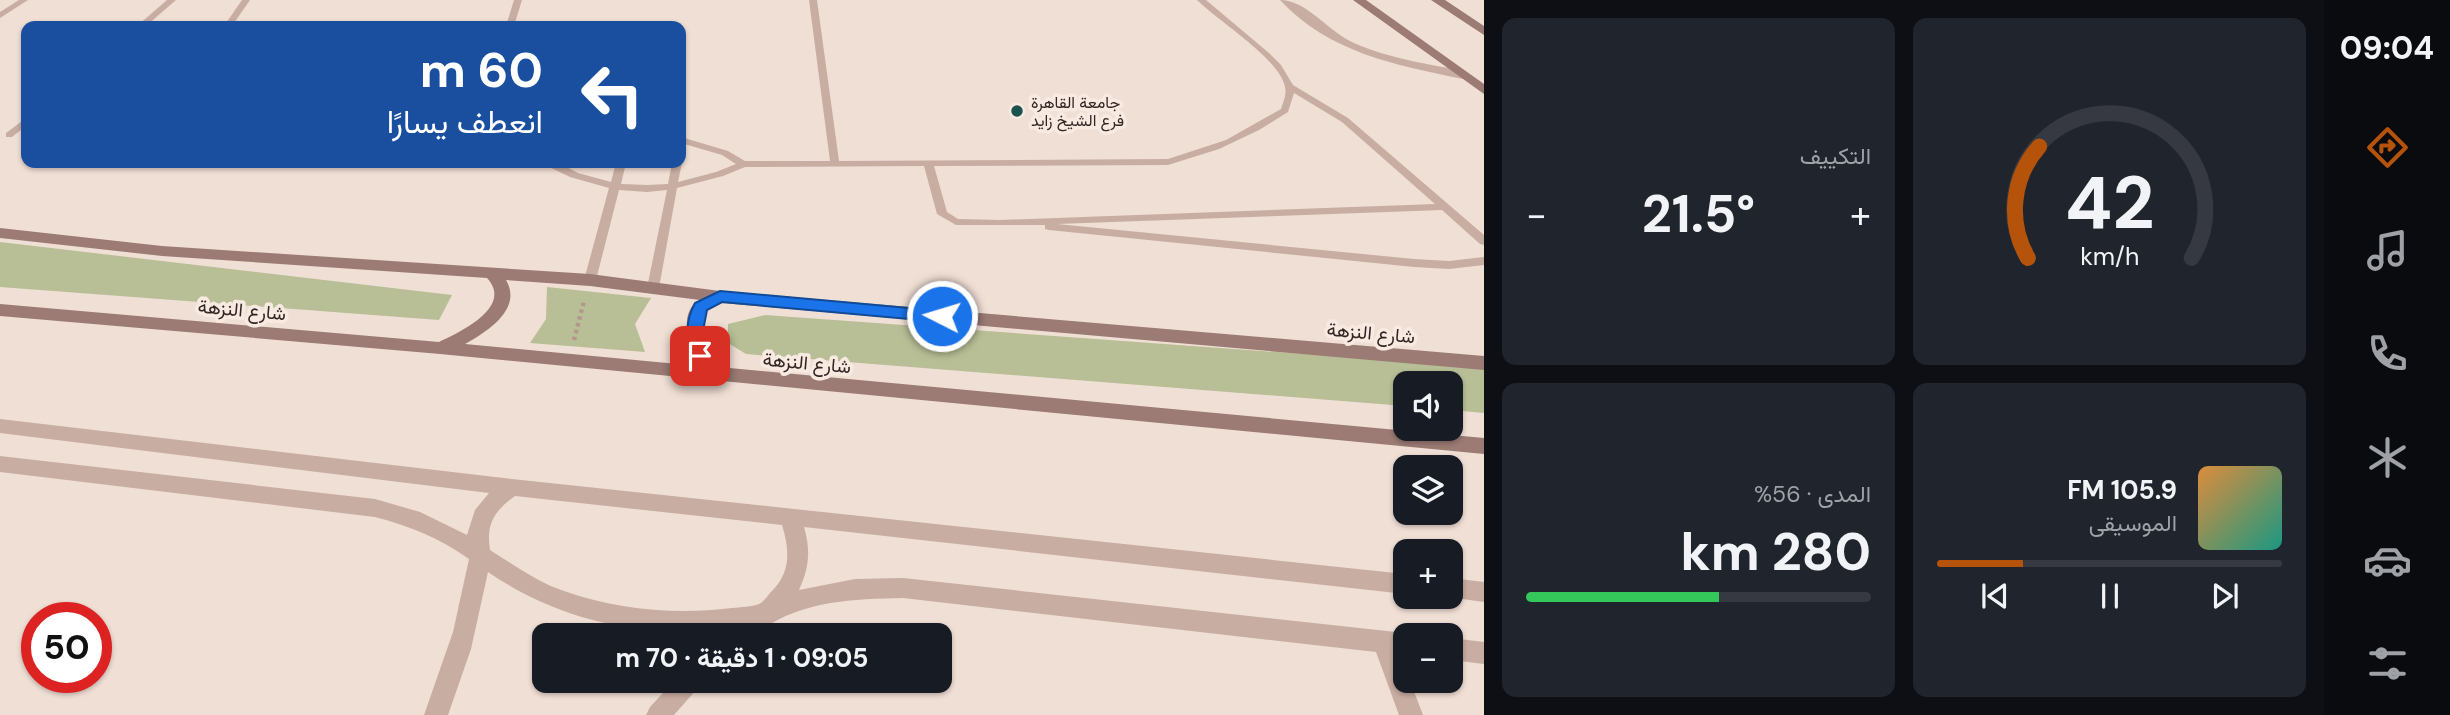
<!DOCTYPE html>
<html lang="ar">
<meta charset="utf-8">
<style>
body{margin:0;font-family:"DM Sans",Vazirmatn,sans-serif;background:#20242c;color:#f1f3f6;direction:rtl;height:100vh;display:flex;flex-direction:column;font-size:26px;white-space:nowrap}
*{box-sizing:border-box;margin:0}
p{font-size:23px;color:#9ea1a6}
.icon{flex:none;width:38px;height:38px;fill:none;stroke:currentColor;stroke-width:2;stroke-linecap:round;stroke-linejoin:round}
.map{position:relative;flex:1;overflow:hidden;direction:ltr}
.drawer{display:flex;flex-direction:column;gap:18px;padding:18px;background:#0d0f14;width:840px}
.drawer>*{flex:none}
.top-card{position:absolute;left:21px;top:21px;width:665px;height:147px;border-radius:14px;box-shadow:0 2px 5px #0004;direction:rtl;background:#1a4fa0;color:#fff;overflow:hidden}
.buttons{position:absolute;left:1393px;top:371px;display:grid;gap:14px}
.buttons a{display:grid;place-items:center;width:70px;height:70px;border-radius:14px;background:#171b24;box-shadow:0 2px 5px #0004;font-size:35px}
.speed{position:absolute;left:21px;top:602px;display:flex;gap:14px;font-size:35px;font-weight:700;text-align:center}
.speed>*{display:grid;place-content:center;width:91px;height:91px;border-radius:50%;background:#171b24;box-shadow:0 2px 5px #0004;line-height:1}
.speed .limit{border:10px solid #d22;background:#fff;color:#111}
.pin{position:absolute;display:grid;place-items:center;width:60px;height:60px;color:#fff;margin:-30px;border-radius:14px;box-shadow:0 4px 10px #0006}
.me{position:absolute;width:77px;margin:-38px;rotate:275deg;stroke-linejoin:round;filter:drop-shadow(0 0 5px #0008)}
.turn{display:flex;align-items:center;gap:24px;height:147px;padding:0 28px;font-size:32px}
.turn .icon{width:91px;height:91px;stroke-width:2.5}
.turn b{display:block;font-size:49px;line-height:60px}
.big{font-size:52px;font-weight:700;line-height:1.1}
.drawer .card{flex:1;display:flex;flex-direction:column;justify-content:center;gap:10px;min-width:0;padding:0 24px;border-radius:14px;background:#20242c}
.drawer .dial{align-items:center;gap:0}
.dial svg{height:182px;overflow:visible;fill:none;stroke:#363941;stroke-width:7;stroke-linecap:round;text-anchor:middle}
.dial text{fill:#f1f3f6;stroke:none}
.song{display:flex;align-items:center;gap:21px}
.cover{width:84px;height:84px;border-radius:10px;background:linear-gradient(135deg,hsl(30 70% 55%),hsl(170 70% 35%))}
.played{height:7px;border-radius:4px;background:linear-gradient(90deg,#b45309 25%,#363941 25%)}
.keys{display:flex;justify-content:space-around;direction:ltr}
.heat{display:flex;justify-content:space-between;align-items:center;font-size:38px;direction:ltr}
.charge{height:10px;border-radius:5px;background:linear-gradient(90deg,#34c759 56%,#363941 0)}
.drawer .tiles{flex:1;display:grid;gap:18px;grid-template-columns:repeat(2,1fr)}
.trip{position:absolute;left:532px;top:623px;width:420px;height:70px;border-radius:14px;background:#171b24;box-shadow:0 2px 5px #0004;font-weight:700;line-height:70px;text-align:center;direction:rtl}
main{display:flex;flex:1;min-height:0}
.menu{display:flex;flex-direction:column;width:126px;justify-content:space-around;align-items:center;background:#090b0e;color:#9ea1a6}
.menu .icon{width:49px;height:49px}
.menu .on{color:#b45309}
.menu b{font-size:32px;color:#f1f3f6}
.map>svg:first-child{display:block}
.green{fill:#b8bf96}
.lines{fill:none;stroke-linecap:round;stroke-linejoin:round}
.path{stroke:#b4978c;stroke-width:4.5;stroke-dasharray:3.5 3.5;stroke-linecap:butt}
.lane{fill:#c8ada2;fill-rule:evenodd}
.street{fill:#c8ada2;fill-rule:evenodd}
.secondary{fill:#9b7b74;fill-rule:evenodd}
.route{fill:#1a73e8;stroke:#114b97;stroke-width:2}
.poi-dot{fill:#1a534e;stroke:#f8eae1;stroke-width:2.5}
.labels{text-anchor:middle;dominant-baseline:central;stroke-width:7;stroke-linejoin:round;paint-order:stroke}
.far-poi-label{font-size:16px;fill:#322624;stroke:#f8eae1;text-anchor:start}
.street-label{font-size:19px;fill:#322624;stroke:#f8eae1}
</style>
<main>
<nav class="menu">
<b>09:04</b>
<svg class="icon on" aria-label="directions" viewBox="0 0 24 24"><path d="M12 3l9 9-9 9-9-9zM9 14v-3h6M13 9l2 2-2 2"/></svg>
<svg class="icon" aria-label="music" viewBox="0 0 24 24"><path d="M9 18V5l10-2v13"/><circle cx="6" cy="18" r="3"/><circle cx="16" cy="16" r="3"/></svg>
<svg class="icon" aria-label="phone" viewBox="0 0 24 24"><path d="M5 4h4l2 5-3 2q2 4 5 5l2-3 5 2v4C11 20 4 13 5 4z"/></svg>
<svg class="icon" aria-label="climate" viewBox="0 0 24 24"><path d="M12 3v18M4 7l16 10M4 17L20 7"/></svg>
<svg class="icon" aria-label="car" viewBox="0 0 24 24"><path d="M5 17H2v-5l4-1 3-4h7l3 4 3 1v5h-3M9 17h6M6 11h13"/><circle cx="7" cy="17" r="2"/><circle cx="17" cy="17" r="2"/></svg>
<svg class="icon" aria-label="filters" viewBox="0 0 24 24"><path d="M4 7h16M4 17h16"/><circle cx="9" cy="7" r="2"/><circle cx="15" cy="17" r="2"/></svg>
</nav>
<section class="drawer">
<div class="tiles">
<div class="card dial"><svg viewBox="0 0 100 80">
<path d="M14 69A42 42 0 1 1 86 69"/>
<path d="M14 69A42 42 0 0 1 19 20" stroke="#b45309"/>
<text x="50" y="56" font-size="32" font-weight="700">42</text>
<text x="50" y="72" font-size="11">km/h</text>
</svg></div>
<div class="card"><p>التكييف</p>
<div class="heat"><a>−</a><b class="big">21.5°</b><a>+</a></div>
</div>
<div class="card">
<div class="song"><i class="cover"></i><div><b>105.9 FM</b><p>الموسيقى</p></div></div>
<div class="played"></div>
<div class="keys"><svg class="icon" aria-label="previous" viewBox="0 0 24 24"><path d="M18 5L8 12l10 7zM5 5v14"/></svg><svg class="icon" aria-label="pause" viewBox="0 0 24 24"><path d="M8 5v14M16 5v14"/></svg><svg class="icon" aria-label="next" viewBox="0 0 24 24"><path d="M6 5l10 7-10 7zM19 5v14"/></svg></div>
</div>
<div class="card"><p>المدى · 56%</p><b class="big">280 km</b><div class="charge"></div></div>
</div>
</section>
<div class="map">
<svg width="1484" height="715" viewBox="0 0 1484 715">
<rect width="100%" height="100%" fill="#f0dfd5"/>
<g class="green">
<polygon points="0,242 452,295 439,320 0,287"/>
<polygon points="547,287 651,298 635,324 645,352 530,343 546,319"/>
<polygon points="765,315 1484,367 1484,413 1451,410 1451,383 1405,383 1405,406 746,354 728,343 728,324"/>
</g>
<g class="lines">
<polyline class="path" points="574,340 584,301"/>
<g class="lane">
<polygon points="19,0 28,0 0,18 0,12"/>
<polygon points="167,0 176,0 146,26 137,26"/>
<polygon points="242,0 250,0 232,26 224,26"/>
<polygon points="514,0 522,0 514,26 506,26"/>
<path d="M809 0H817L839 161 1168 159 1226 140 1281 109C1283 102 1287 95 1285 87 1280 59 1218 21 1197 0H1206L1269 53 1281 65 1293 85 1348 118 1484 235V245L1480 244 1442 210 1057 224 1414 259 1449 261 1484 257V265L1449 269 1414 267 1049 230 1045 229V225H956L937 214 924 166 745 167 723 176 677 188 659 288 653 292 647 288 667 190 647 192 619 190 596 280 590 284 584 280 609 188 570 177 547 166 188 168 173 165 171 163H559L578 173 611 182 616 163H626L621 184 647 185 668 184 672 163 681 161 682 163 678 182 716 172 736 164 722 155 681 143V137L728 151 745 161H830ZM1294 93 1342 122 1435 204 999 220 958 219 947 212 934 166 1168 165 1219 149 1259 130 1288 112Z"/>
<polygon points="26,118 26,126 12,137 6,137 6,133"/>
</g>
<g class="street">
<path d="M1280 0C1305 0 1326 28 1348 40 1386 59 1427 63 1467 72L1469 75 1463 79C1396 65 1329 53 1280 0Z"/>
<path d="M0 419 512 479 1405 574V594L804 527C811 551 809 568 799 590L855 579 903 578 1405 633 1410 635H1405V655L1400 654 1405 668V681H1410L1423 715H1399L1376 652 903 598C851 599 796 601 755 635H727L729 629C645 640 558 620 488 572L471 649 448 715H424L453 632 469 559C439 538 410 526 375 517L0 472V456L375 499 420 512 467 535 475 510 489 493 0 433ZM515 496 782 525C790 551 791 573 770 593 767 597 763 602 759 604 752 607 740 607 732 608 677 615 617 610 564 591 537 582 514 565 490 550 486 524 494 511 515 496Z"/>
<polygon points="1451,578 1484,582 1484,602 1448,597 1451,597"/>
<polygon points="1451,638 1484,642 1484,664 1451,660"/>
<polygon points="674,681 701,681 697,689 674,715 646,715 650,707"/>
</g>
<g class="secondary">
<polygon points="1353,0 1366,0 1484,84 1484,94"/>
<polygon points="1431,0 1445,0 1484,26 1484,35"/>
<path d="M0 228 162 246 590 274 720 291 1484 356V370L722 303 707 310C701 332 706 350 719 367L1484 438V454L440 354 0 316V304L439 342C460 332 514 307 487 278L162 256 0 238ZM506 280 590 286 700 300C677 311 689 349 699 366L465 344C487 332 523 309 506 280Z"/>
</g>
</g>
<path class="route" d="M720 291 942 311 950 316 942 322 722 302 707 310 702 336 708 356 706 360H694C685 342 685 321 695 303Z"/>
<circle class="poi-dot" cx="1017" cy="111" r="7"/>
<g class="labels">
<g class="far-poi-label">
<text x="1031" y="102">جامعة القاهرة<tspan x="1031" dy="18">فرع الشيخ زايد</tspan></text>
</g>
<g class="street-label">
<text transform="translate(242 310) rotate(5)">شارع النزهة</text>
<text transform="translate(1371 333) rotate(5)">شارع النزهة</text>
<text transform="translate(807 363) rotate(5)">شارع النزهة</text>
</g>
</g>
</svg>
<div class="buttons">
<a><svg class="icon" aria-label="sound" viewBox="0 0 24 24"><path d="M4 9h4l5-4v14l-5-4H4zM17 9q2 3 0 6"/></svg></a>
<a><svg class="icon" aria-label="layers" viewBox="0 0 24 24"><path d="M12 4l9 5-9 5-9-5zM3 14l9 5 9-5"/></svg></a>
<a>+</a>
<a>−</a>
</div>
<div class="speed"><div class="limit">50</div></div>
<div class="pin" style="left:700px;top:356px;background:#d93025"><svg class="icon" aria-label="arrive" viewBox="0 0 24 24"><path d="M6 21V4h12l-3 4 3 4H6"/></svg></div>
<svg class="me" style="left:942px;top:316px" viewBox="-20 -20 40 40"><circle r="17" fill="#1a73e8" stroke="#fff" stroke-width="3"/><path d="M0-11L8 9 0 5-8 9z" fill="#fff"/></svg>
<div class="trip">09:05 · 1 دقيقة · 70 m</div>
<div class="top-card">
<div class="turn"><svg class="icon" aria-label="left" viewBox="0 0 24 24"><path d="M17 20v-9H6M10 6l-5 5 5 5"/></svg><div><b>60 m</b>انعطف يسارًا</div></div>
</div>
</div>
</main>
